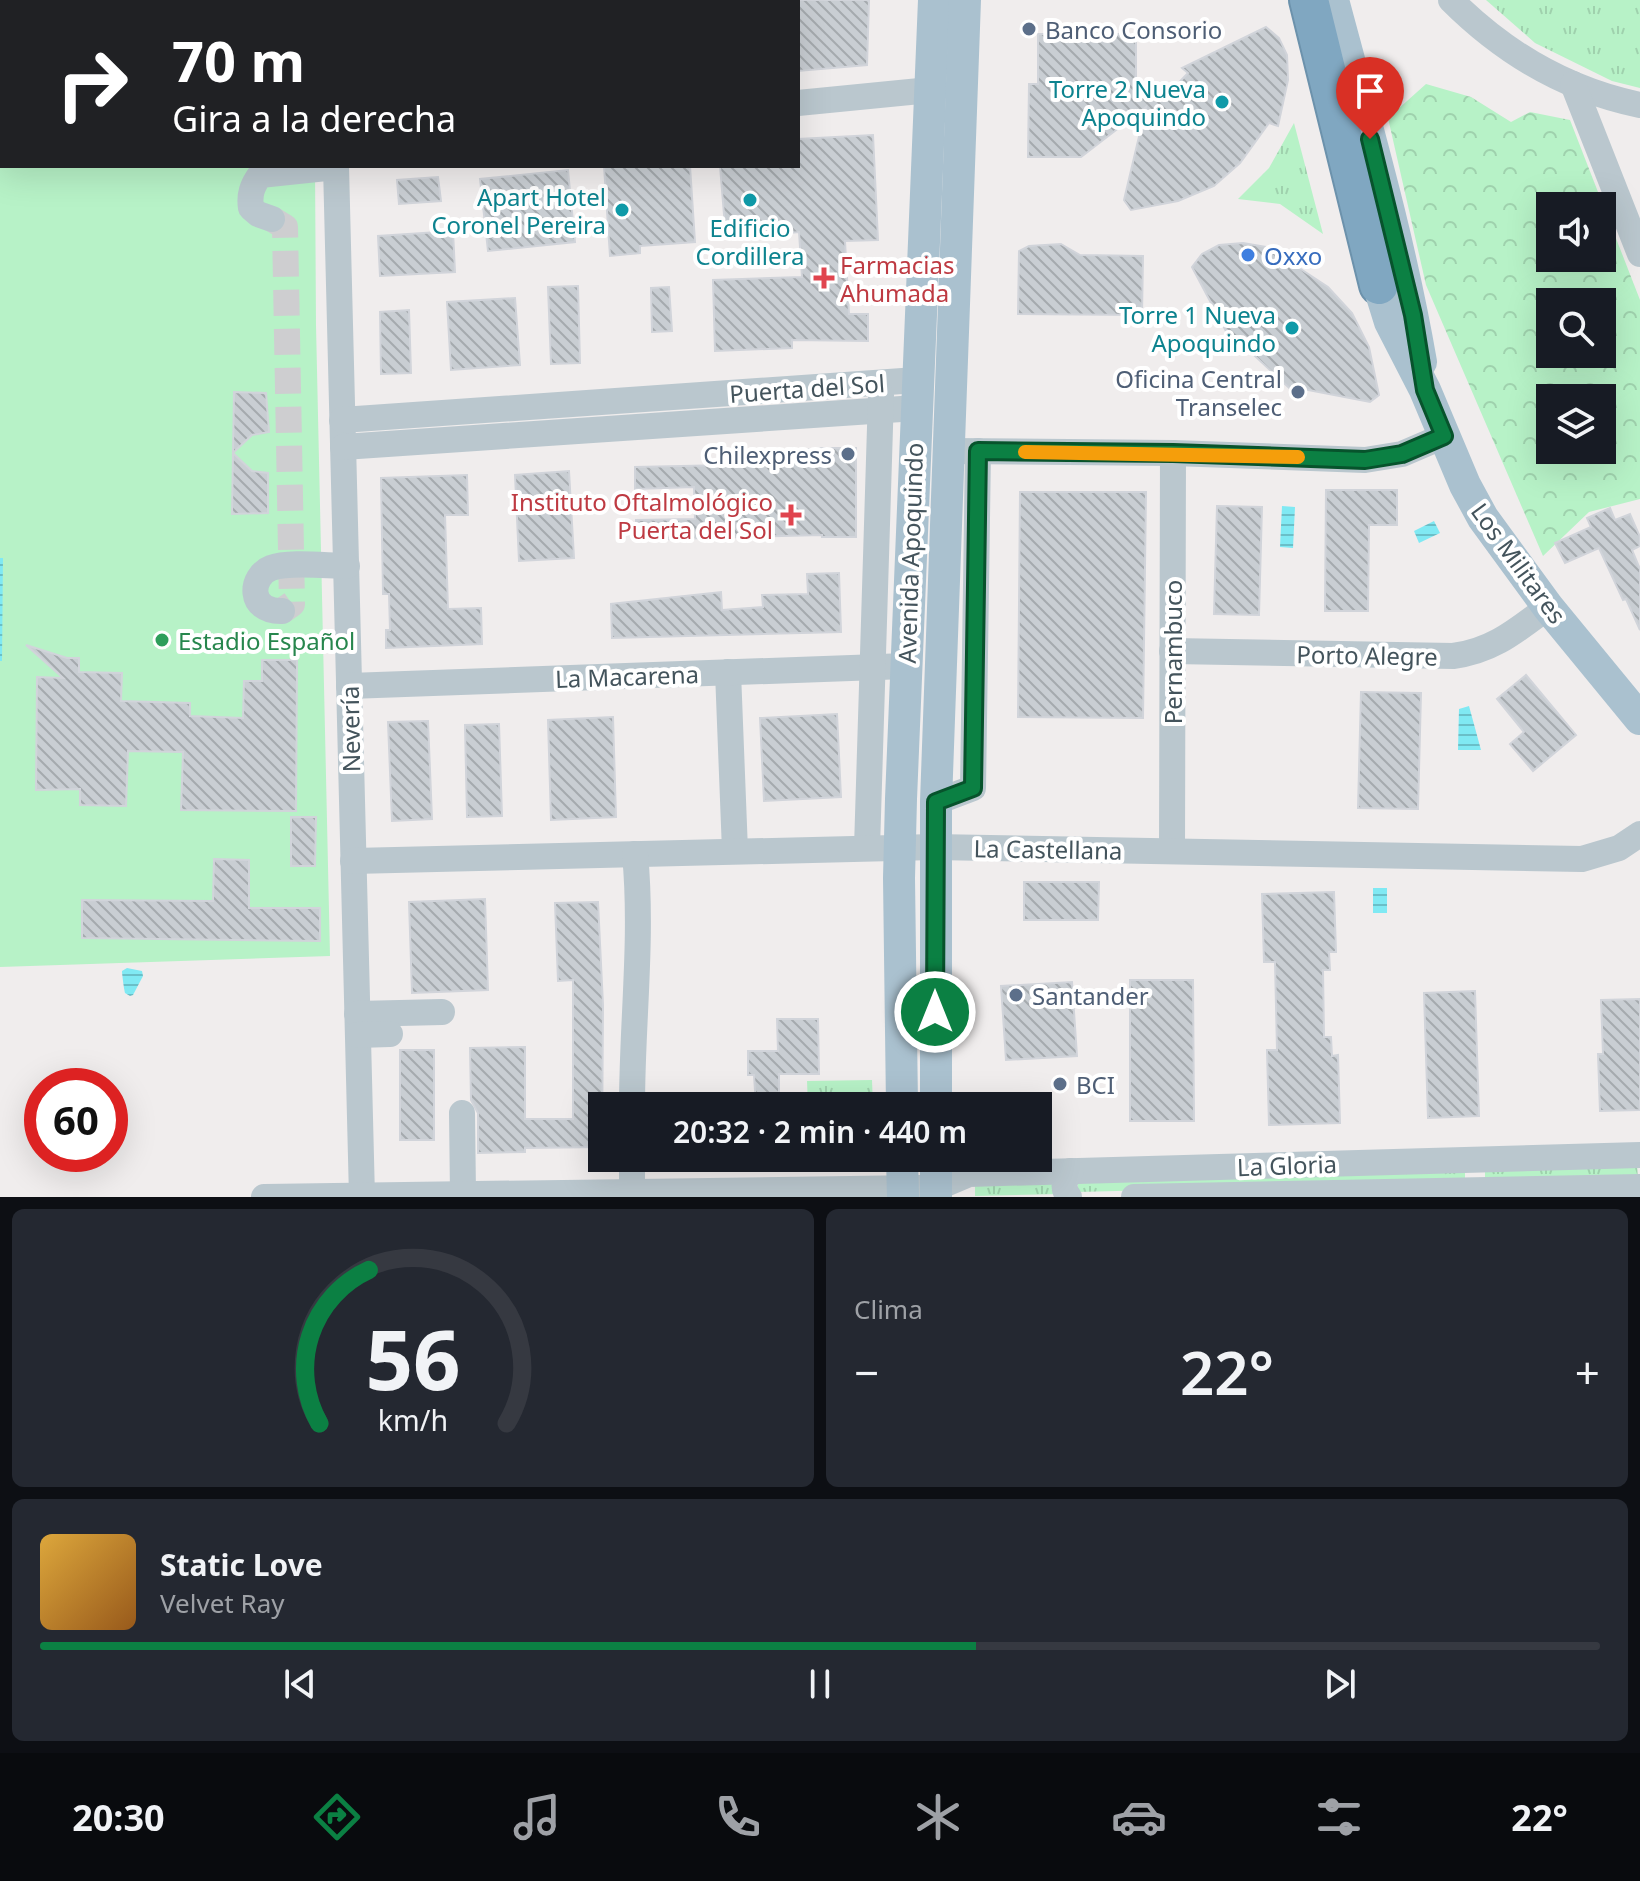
<!DOCTYPE html>
<html lang="es">
<meta charset="utf-8">
<style>
body{margin:0;font-family:"Noto Sans",sans-serif;background:#242831;color:#f1f3f6;height:100vh;display:flex;flex-direction:column;font-size:30px;white-space:nowrap}
*{box-sizing:border-box;margin:0}
p{font-size:26px;color:#9ea1a6}
.icon{flex:none;width:44px;height:44px;fill:none;stroke:currentColor;stroke-width:2;stroke-linecap:round;stroke-linejoin:round}
.map{position:relative;height:1197px;overflow:hidden}
.panel{display:flex;flex-direction:column;gap:12px;padding:12px;background:#0d0f14;flex:1}
.panel>*{flex:none}
.hud{position:absolute;left:0px;top:0px;width:800px;height:168px;box-shadow:0 8px 32px #0002;background:#202124;color:#fff;overflow:hidden}
.buttons{position:absolute;left:1536px;top:192px;display:grid;gap:16px}
.buttons a{display:grid;place-items:center;width:80px;height:80px;border-radius:0px;background:#171b24;box-shadow:0 8px 32px #0002;font-size:40px}
.speed{position:absolute;left:24px;top:1068px;display:flex;gap:16px;font-size:40px;font-weight:700;text-align:center}
.speed>*{display:grid;place-content:center;width:104px;height:104px;border-radius:50%;background:#171b24;box-shadow:0 8px 32px #0002;line-height:1}
.speed .limit{border:12px solid #d22;background:#fff;color:#111}
.pin{position:absolute;display:grid;place-items:center;width:68px;height:68px;color:#fff;margin:-82px -34px;border-radius:50% 50% 50% 0;rotate:-45deg;box-shadow:0 0 8px #0007}
.pin .icon{rotate:45deg}
.me{position:absolute;width:88px;margin:-44px;rotate:0deg;stroke-linejoin:round;filter:drop-shadow(0 0 6px #0008)}
.turn{display:flex;align-items:center;gap:28px;height:168px;padding:0 40px;font-size:36px}
.turn .icon{width:104px;height:104px;stroke-width:2.5}
.turn b{display:block;font-size:56px;line-height:68px}
.big{font-size:60px;font-weight:600;line-height:1.1}
.panel .widget{flex:1;display:flex;flex-direction:column;justify-content:center;gap:12px;min-width:0;padding:0 28px;border-radius:12px;background:#242831}
.panel .dial{align-items:center;gap:0}
.dial svg{height:208px;overflow:visible;fill:none;stroke:#363941;stroke-width:7;stroke-linecap:round;text-anchor:middle}
.dial text{fill:#f1f3f6;stroke:none}
.song{display:flex;align-items:center;gap:24px}
.cover{width:96px;height:96px;border-radius:12px;background:linear-gradient(135deg,hsl(40 70% 55%),hsl(30 70% 35%))}
.played{height:8px;border-radius:4px;background:linear-gradient(90deg,#0b8043 60%,#363941 60%)}
.keys{display:flex;justify-content:space-around;direction:ltr}
.heat{display:flex;justify-content:space-between;align-items:center;font-size:44px;direction:ltr}
.panel .tiles{flex:1;display:grid;gap:12px;grid-template-columns:1fr 1fr}
.widget:last-child{grid-column:span 2}
.trip{position:absolute;left:588px;top:1092px;width:464px;height:80px;border-radius:0px;background:#171b24;box-shadow:0 8px 32px #0002;font-weight:600;line-height:80px;text-align:center}
.dock{display:flex;height:128px;justify-content:space-around;align-items:center;background:#090b0e;color:#9ea1a6}
.dock .icon{width:56px;height:56px}
.dock .current{color:#0b8043}
.dock b{font-size:36px;color:#f1f3f6}
.map>svg:first-child{display:block}
.grass{fill:url(#grass-tufts)}
.forest{fill:url(#forest-crowns);fill-rule:evenodd}
.pitch{fill:#b7f2c7}
.water{fill:url(#water-rules)}
.building{fill:url(#building-back-hatch);stroke:#d1d4da;stroke-width:2}
.lines{fill:none;stroke-linecap:round;stroke-linejoin:round}
.minor-tunnel{stroke:#ceced0;stroke-width:26;stroke-dasharray:26 13;stroke-linecap:butt}
.highway-casing{stroke:#6c92ac;stroke-width:42}
.minor{stroke:#bac7ce;stroke-width:26}
.major{stroke:#aac1cf;stroke-width:32}
.highway{stroke:#80a7c1;stroke-width:38}
.route-casing{stroke:#07532c;stroke-width:20}
.route{stroke:#0b8043;stroke-width:14}
.slow{stroke:#f59e0b;stroke-width:14}
.service-dot{fill:#5c6f8a;stroke:#fff;stroke-width:3}
.culture-dot{fill:#0f9aa8;stroke:#fff;stroke-width:3}
.shop-dot{fill:#3f7fe0;stroke:#fff;stroke-width:3}
.health-dot{fill:#e0444e;stroke:#fff;stroke-width:3}
.leisure-dot{fill:#2e9e5b;stroke:#fff;stroke-width:3}
.labels{text-anchor:middle;dominant-baseline:central;stroke-width:8;stroke-linejoin:round;paint-order:stroke}
.service-label{font-size:24px;fill:#4e5e75;stroke:#fff;text-anchor:start}
.culture-label{font-size:24px;fill:#0d838f;stroke:#fff;text-anchor:end}
.shop-label{font-size:24px;fill:#366cbe;stroke:#fff;text-anchor:start}
.health-label{font-size:24px;fill:#be3a42;stroke:#fff;text-anchor:start}
.street-label{font-size:24px;fill:#44545c;stroke:#fff}
.leisure-label{font-size:24px;fill:#27864d;stroke:#fff;text-anchor:start}
</style>
<div class="map">
<svg width="1640" height="1197" viewBox="0 0 1640 1197">
<defs>
<pattern id="grass-tufts" width="24" height="20" patternUnits="userSpaceOnUse" patternTransform="scale(2)"><rect width="24" height="20" fill="#b7f2c7"/><path d="M3 7l-1-3M5 7V3M7 7l1-3M15 17l-1-3M17 17v-4M19 17l1-3" fill="none" stroke="#9fd1ad"/></pattern>
<pattern id="forest-crowns" width="20" height="18" patternUnits="userSpaceOnUse" patternTransform="scale(2)"><rect width="20" height="18" fill="#b7f2c7"/><path d="M2 6a3 3 0 1 1 6 0M12 15a3 3 0 1 1 6 0" fill="none" stroke="#9fd1ad"/></pattern>
<pattern id="water-rules" width="6" height="5" patternUnits="userSpaceOnUse" patternTransform="scale(2)"><rect width="6" height="5" fill="#80e9f3"/><path d="M0 2.5h6" fill="none" stroke="#6abfc8"/></pattern>
<pattern id="building-back-hatch" width="6" height="6" patternUnits="userSpaceOnUse" patternTransform="scale(2)"><rect width="6" height="6" fill="#c9ced3"/><path d="M-1 5l2 2M0 0l6 6M5-1l2 2" fill="none" stroke="#a5aaae"/></pattern>
</defs>
<rect width="100%" height="100%" fill="#f0eded"/>
<g class="grass">
<polygon points="1486,0 1640,0 1640,88 1612,81 1535,43"/>
<polygon points="1294,123 1323,234 1280,204 1238,199 1269,168"/>
<polygon points="872,1080 873,1106 808,1106 807,1081"/>
<polygon points="1637,1165 1638,1179 1485,1182 1485,1169"/>
<polygon points="1465,1170 1465,1182 1078,1192 1078,1179"/>
<polygon points="1060,1179 1061,1194 975,1196 975,1182"/>
</g>
<path class="forest" d="M1426 84 1471 97 1511 122 1530 112 1570 120 1640 300V499L1589 512 1543 556 1426 285 1388 118ZM1550 206H1602V258H1550ZM1550 302H1602V354H1550ZM1550 398H1602V450H1550Z"/>
<polygon class="pitch" points="0,40 2,40 2,166 315,166 316,325 330,956 0,967"/>
<g class="water">
<polygon points="1282,506 1295,507 1293,548 1280,547"/>
<polygon points="1434,521 1440,533 1419,543 1414,531"/>
<polygon points="0,558 3,558 2,661 0,661"/>
<polygon points="1469,706 1481,750 1458,750 1459,709"/>
<rect x="1373" y="888" width="14" height="25"/>
<path d="M127 968 142 971 143 976 133 995 130 996 125 993C124 990 122 974 122 971Z"/>
</g>
<g class="building">
<polygon points="798,0 869,0 867,65 798,71"/>
<polygon points="1266,27 1279,38 1287,55 1288,80 1278,126 1269,123 1240,163 1214,186 1178,201 1131,210 1124,200 1146,107 1081,157 1028,157 1029,84 1038,84 1038,34 1136,34 1136,97 1165,97 1188,73 1182,68"/>
<polygon points="873,135 878,240 845,241 849,314 868,314 868,341 792,340 792,348 715,351 713,280 802,277 799,232 726,239 720,166 798,166 798,139"/>
<polygon points="604,166 690,166 695,242 640,246 640,253 610,256"/>
<polygon points="568,170 575,242 488,251 480,179"/>
<polygon points="438,177 441,201 399,204 397,180"/>
<polygon points="453,231 455,272 380,276 378,236"/>
<polygon points="1243,243 1289,251 1287,260 1328,287 1352,313 1369,347 1379,395 1370,402 1303,389 1300,398 1241,343 1236,350 1192,267 1202,254 1219,245"/>
<polygon points="1061,244 1080,255 1143,256 1142,315 1018,314 1019,251 1029,246"/>
<polygon points="578,286 580,363 551,364 548,287"/>
<polygon points="669,287 672,331 652,332 651,288"/>
<polygon points="515,298 520,365 451,370 447,302"/>
<polygon points="409,310 411,373 381,374 380,312"/>
<polygon points="234,392 266,393 269,432 252,435 233,453"/>
<polygon points="823,448 856,448 856,537 822,537 822,535 636,540 636,520 695,519 694,487 635,489 635,467 776,464 776,453"/>
<polygon points="233,453 252,471 268,473 268,513 232,514"/>
<polygon points="569,471 574,558 519,561 515,475"/>
<polygon points="467,475 468,515 445,515 448,609 481,608 482,644 386,648 386,630 390,630 389,594 383,594 381,478"/>
<polygon points="1326,490 1397,490 1397,525 1369,525 1368,611 1325,611"/>
<polygon points="1020,492 1146,492 1143,718 1018,717"/>
<polygon points="1217,506 1262,507 1259,615 1214,614"/>
<polygon points="1610,508 1615,520 1630,514 1640,537 1640,546 1632,550 1640,569 1640,630 1626,599 1623,600 1599,548 1565,563 1555,543 1591,527 1587,518"/>
<polygon points="839,573 841,632 612,638 611,604 721,592 722,610 763,607 762,595 808,594 807,574"/>
<polygon points="26,645 67,658 79,658 79,672 122,673 121,701 190,703 190,716 243,718 244,681 262,681 262,660 297,660 296,811 181,810 183,752 128,751 126,806 80,805 80,789 36,790 37,677 63,678"/>
<polygon points="1526,675 1576,735 1533,771 1510,744 1524,732 1497,699"/>
<polygon points="1361,692 1421,693 1418,809 1358,808"/>
<polygon points="837,714 841,797 764,801 760,718"/>
<polygon points="613,717 616,817 551,820 548,720"/>
<polygon points="428,721 432,819 392,821 388,722"/>
<polygon points="499,724 502,816 467,817 465,725"/>
<polygon points="291,817 316,817 315,866 291,866"/>
<polygon points="214,859 249,860 249,908 320,908 320,941 82,938 82,900 213,901"/>
<polygon points="1024,882 1099,882 1098,920 1024,920"/>
<polygon points="1334,892 1336,952 1329,952 1330,970 1323,970 1324,1037 1331,1037 1332,1056 1338,1055 1340,1123 1269,1125 1267,1050 1277,1050 1275,962 1264,962 1262,894"/>
<polygon points="485,899 488,990 412,993 409,902"/>
<polygon points="598,902 603,1005 602,1147 525,1148 525,1152 478,1153 478,1113 471,1100 470,1048 525,1047 525,1119 573,1119 573,980 558,981 555,903"/>
<polygon points="1130,980 1193,980 1194,1121 1130,1121"/>
<polygon points="1072,982 1077,1056 1006,1060 1001,986"/>
<polygon points="1475,991 1479,1116 1428,1118 1424,993"/>
<polygon points="1640,999 1640,1110 1600,1111 1598,1054 1603,1054 1601,1000"/>
<polygon points="777,1019 818,1019 819,1074 779,1074 779,1106 756,1106 754,1075 748,1075 748,1051 778,1051"/>
<rect x="400" y="1050" width="34" height="90"/>
</g>
<g class="lines">
<polyline class="minor-tunnel" points="272,219 285,227 292,604 282,611"/>
<g class="highway-casing">
<polyline id="highway" points="1309,0 1379,285"/>
</g>
<g class="minor">
<polyline points="334,0 334,2"/>
<polyline points="661,0 661,2"/>
<path d="M1451 0C1503 52 1567 90 1640 105"/>
<polyline points="1573,84 1640,254"/>
<polyline points="798,103 930,90"/>
<polyline points="336,166 362,1197"/>
<path d="M272 219 258 214 251 208C249 195 252 186 260 175L336 167"/>
<polyline points="342,420 917,380"/>
<polyline points="343,447 916,408"/>
<polyline points="949,451 1173,453 1365,460 1402,454 1444,436"/>
<path d="M282 611C247 612 250 576 271 568 289 561 327 566 347 566"/>
<path d="M1172 651 1453 656C1493 651 1517 630 1548 607"/>
<polyline points="728,672 735,851"/>
<polyline points="349,686 906,666"/>
<polyline points="936,802 973,788 978,451"/>
<polyline points="867,848 881,395"/>
<polyline points="1172,851 1173,453"/>
<polyline points="353,861 934,847 1582,859 1619,848 1640,834"/>
<polyline points="357,1014 442,1012"/>
<polyline points="358,1035 390,1034"/>
<path d="M632 1106C632 1022 643 938 635 854"/>
<polyline points="462,1113 463,1194"/>
<polyline points="936,1188 969,1174 1640,1155"/>
<polyline points="632,1192 632,1158"/>
<polyline points="264,1197 920,1188"/>
<path d="M1069 1197C1062 1188 1064 1180 1071 1171"/>
<polyline points="1134,1197 1640,1187"/>
</g>
<g class="major">
<path d="M1333 0C1365 120 1400 240 1421 362"/>
<polyline points="1372,264 1390,322 1425,390 1465,485 1483,518 1548,607 1640,719"/>
<polyline points="902,1106 899,878 901,799 934,0"/>
<polyline points="936,1106 936,802 965,0"/>
<polyline points="902,1158 903,1197"/>
<polyline points="936,1158 936,1197"/>
</g>
<use href="#highway" class="highway"/>
</g>
<g class="lines">
<g class="route-casing">
<polyline id="route" points="935,1012 936,802 973,788 978,451 1173,453 1365,460 1402,454 1444,436 1425,390 1413,315 1370,139"/>
</g>
<use href="#route" class="route"/>
<polyline class="slow" points="1025,452 1298,457"/>
</g>
<g class="service-dot">
<circle cx="1029" cy="29" r="8"/>
<circle cx="1298" cy="392" r="8"/>
<circle cx="848" cy="454" r="8"/>
<circle cx="1016" cy="995" r="8"/>
<circle cx="1060" cy="1084" r="8"/>
</g>
<g class="culture-dot">
<circle cx="1222" cy="102" r="8"/>
<circle cx="750" cy="200" r="8"/>
<circle cx="622" cy="210" r="8"/>
<circle cx="1292" cy="328" r="8"/>
</g>
<circle class="shop-dot" cx="1248" cy="255" r="8"/>
<g class="health-dot">
<path d="M820 266h8v8h8v8h-8v8h-8v-8h-8v-8h8z"/>
<path d="M787 503h8v8h8v8h-8v8h-8v-8h-8v-8h8z"/>
</g>
<circle class="leisure-dot" cx="162" cy="640" r="8"/>
<g class="labels">
<g class="service-label">
<text x="1045" y="29">Banco Consorio</text>
<text x="1282" y="378" text-anchor="end">Oficina Central<tspan x="1282" dy="28">Transelec</tspan></text>
<text x="832" y="454" text-anchor="end">Chilexpress</text>
<text x="1032" y="995">Santander</text>
<text x="1076" y="1084">BCI</text>
</g>
<g class="culture-label">
<text x="1206" y="88">Torre 2 Nueva<tspan x="1206" dy="28">Apoquindo</tspan></text>
<text x="606" y="196">Apart Hotel<tspan x="606" dy="28">Coronel Pereira</tspan></text>
<text x="750" y="227" text-anchor="middle">Edificio<tspan x="750" dy="28">Cordillera</tspan></text>
<text x="1276" y="314">Torre 1 Nueva<tspan x="1276" dy="28">Apoquindo</tspan></text>
</g>
<g class="shop-label">
<text x="1264" y="255">Oxxo</text>
</g>
<g class="health-label">
<text x="840" y="264">Farmacias<tspan x="840" dy="28">Ahumada</tspan></text>
<text x="773" y="501" text-anchor="end">Instituto Oftalmológico<tspan x="773" dy="28">Puerta del Sol</tspan></text>
</g>
<g class="street-label">
<text transform="translate(807 388) rotate(-4)">Puerta del Sol</text>
<text transform="translate(910 553) rotate(-88)">Avenida Apoquindo</text>
<text transform="translate(1519 563) rotate(54)">Los Militares</text>
<text transform="translate(1172 652) rotate(-90)">Pernambuco</text>
<text transform="translate(1367 655) rotate(1)">Porto Alegre</text>
<text transform="translate(627 676) rotate(-2)">La Macarena</text>
<text transform="translate(350 729) rotate(-91)">Nevería</text>
<text transform="translate(1048 849) rotate(1)">La Castellana</text>
<text transform="translate(1287 1165) rotate(-2)">La Gloria</text>
</g>
<g class="leisure-label">
<text x="178" y="640">Estadio Español</text>
</g>
</g>
</svg>
<div class="buttons">
<a><svg class="icon" aria-label="sound" viewBox="0 0 24 24"><path d="M4 9h4l5-4v14l-5-4H4zM17 9q2 3 0 6"/></svg></a>
<a><svg class="icon" aria-label="search" viewBox="0 0 24 24"><circle cx="10" cy="10" r="6"/><path d="M15 15l6 6"/></svg></a>
<a><svg class="icon" aria-label="layers" viewBox="0 0 24 24"><path d="M12 4l9 5-9 5-9-5zM3 14l9 5 9-5"/></svg></a>
</div>
<div class="speed"><div class="limit">60</div></div>
<div class="pin" style="left:1370px;top:139px;background:#d93025"><svg class="icon" aria-label="arrive" viewBox="0 0 24 24"><path d="M6 21V4h12l-3 4 3 4H6"/></svg></div>
<svg class="me" style="left:935px;top:1012px" viewBox="-20 -20 40 40"><circle r="17" fill="#0b8043" stroke="#fff" stroke-width="3"/><path d="M0-11L8 9 0 5-8 9z" fill="#fff"/></svg>
<div class="trip">20:32 · 2 min · 440 m</div>
<div class="hud">
<div class="turn"><svg class="icon" aria-label="right" viewBox="0 0 24 24"><path d="M7 20v-9h11M14 6l5 5-5 5"/></svg><div><b>70 m</b>Gira a la derecha</div></div>
</div>
</div>
<section class="panel">
<div class="tiles">
<div class="widget dial"><svg viewBox="0 0 100 80">
<path d="M14 69A42 42 0 1 1 86 69"/>
<path d="M14 69A42 42 0 0 1 33 10" stroke="#0b8043"/>
<text x="50" y="56" font-size="32" font-weight="700">56</text>
<text x="50" y="72" font-size="11">km/h</text>
</svg></div>
<div class="widget"><p>Clima</p>
<div class="heat"><a>−</a><b class="big">22°</b><a>+</a></div>
</div>
<div class="widget">
<div class="song"><i class="cover"></i><div><b>Static Love</b><p>Velvet Ray</p></div></div>
<div class="played"></div>
<div class="keys"><svg class="icon" aria-label="previous" viewBox="0 0 24 24"><path d="M18 5L8 12l10 7zM5 5v14"/></svg><svg class="icon" aria-label="pause" viewBox="0 0 24 24"><path d="M8 5v14M16 5v14"/></svg><svg class="icon" aria-label="next" viewBox="0 0 24 24"><path d="M6 5l10 7-10 7zM19 5v14"/></svg></div>
</div>
</div>
</section>
<nav class="dock">
<b>20:30</b>
<svg class="icon current" aria-label="directions" viewBox="0 0 24 24"><path d="M12 3l9 9-9 9-9-9zM9 14v-3h6M13 9l2 2-2 2"/></svg>
<svg class="icon" aria-label="music" viewBox="0 0 24 24"><path d="M9 18V5l10-2v13"/><circle cx="6" cy="18" r="3"/><circle cx="16" cy="16" r="3"/></svg>
<svg class="icon" aria-label="phone" viewBox="0 0 24 24"><path d="M5 4h4l2 5-3 2q2 4 5 5l2-3 5 2v4C11 20 4 13 5 4z"/></svg>
<svg class="icon" aria-label="climate" viewBox="0 0 24 24"><path d="M12 3v18M4 7l16 10M4 17L20 7"/></svg>
<svg class="icon" aria-label="car" viewBox="0 0 24 24"><path d="M5 17H2v-5l4-1 3-4h7l3 4 3 1v5h-3M9 17h6M6 11h13"/><circle cx="7" cy="17" r="2"/><circle cx="17" cy="17" r="2"/></svg>
<svg class="icon" aria-label="filters" viewBox="0 0 24 24"><path d="M4 7h16M4 17h16"/><circle cx="9" cy="7" r="2"/><circle cx="15" cy="17" r="2"/></svg>
<b>22°</b>
</nav>
